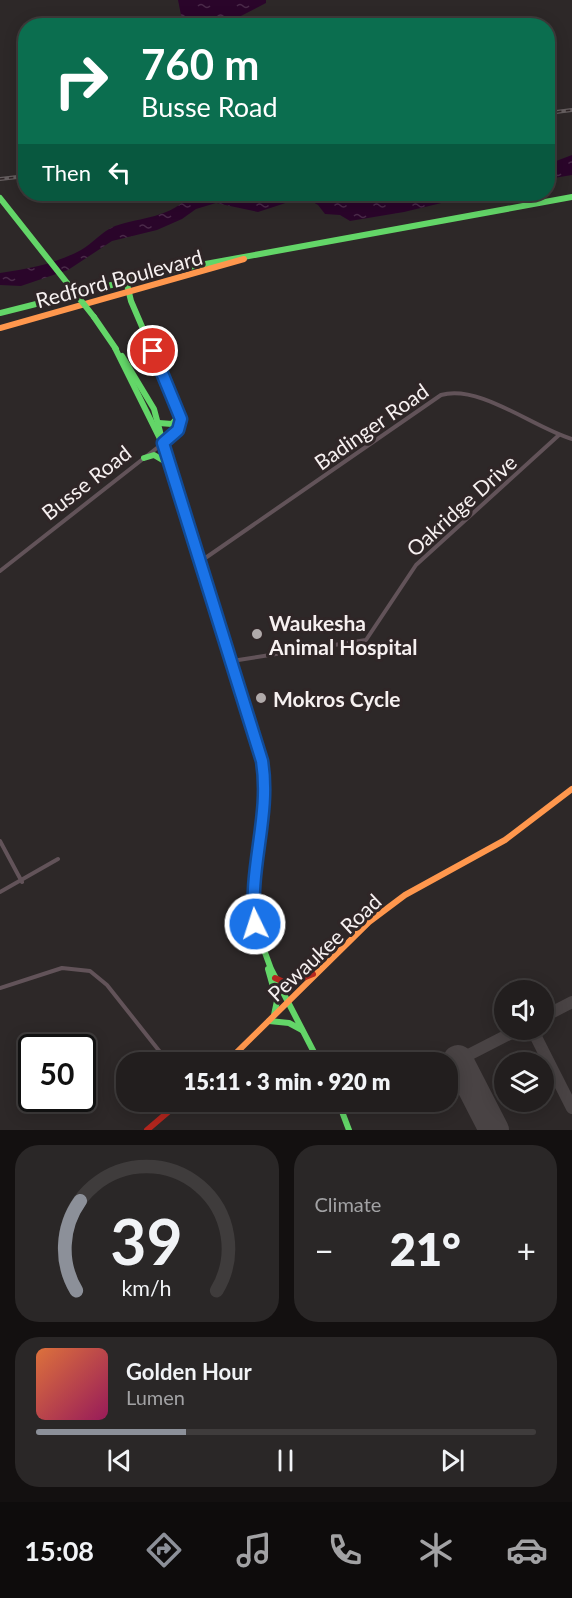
<!DOCTYPE html>
<meta charset="utf-8">
<style>
body{margin:0;font-family:Lato,sans-serif;background:#2a2727;color:#f1f3f6;height:100vh;display:flex;flex-direction:column;font-size:22px;white-space:nowrap}
*{box-sizing:border-box;margin:0}
p{font-size:20px;color:#a2a2a4}
.icon{flex:none;width:33px;height:33px;fill:none;stroke:currentColor;stroke-width:2;stroke-linecap:round;stroke-linejoin:round}
.map{position:relative;height:1130px;overflow:hidden}
.sheet{display:flex;flex-direction:column;gap:15px;padding:15px;background:#131010;flex:1}
.sheet>*{flex:none}
.top-card{position:absolute;left:18px;top:18px;width:537px;height:183px;border-radius:24px;box-shadow:0 3px 15px #0003,0 0 0 2px #3f3c3c;background:#0b6e4f;color:#fff;overflow:hidden}
.tools{position:absolute;left:494px;top:980px;display:grid;gap:12px}
.tools a{display:grid;place-items:center;width:60px;height:60px;border-radius:50%;background:#221e1e;box-shadow:0 3px 15px #0003,0 0 0 2px #3f3c3c;font-size:30px}
.speed{position:absolute;left:18px;top:1034px;display:flex;gap:12px;font-size:30px;font-weight:700;text-align:center}
.speed>*{display:grid;place-content:center;width:78px;height:78px;border-radius:50%;background:#221e1e;box-shadow:0 3px 15px #0003,0 0 0 2px #3f3c3c;line-height:1}
.speed .limit{border:3px solid #111;border-radius:9px;background:#fff;color:#111}
.pin{position:absolute;display:grid;place-items:center;width:51px;height:51px;color:#fff;margin:-26px;border:3px solid #fff;border-radius:50%;box-shadow:0 2px 6px #0007}
.me{position:absolute;width:66px;margin:-33px;rotate:356deg;stroke-linejoin:round;filter:drop-shadow(0 0 4px #0008)}
.turn{display:flex;align-items:center;gap:21px;height:126px;padding:0 24px;font-size:27px}
.turn .icon{width:78px;height:78px;stroke-width:2.5}
.turn b{display:block;font-size:42px;line-height:51px}
.then{display:flex;align-items:center;height:57px;padding:0 24px;background:#0003;gap:12px;font-size:22px}
.big{font-size:45px;font-weight:800;line-height:1.1}
.sheet .card{flex:1;display:flex;flex-direction:column;justify-content:center;gap:9px;min-width:0;padding:0 21px;border-radius:24px;background:#2a2727}
.sheet .dial{align-items:center;gap:0}
.dial svg{height:156px;overflow:visible;fill:none;stroke:#3f3c3c;stroke-width:7;stroke-linecap:round;text-anchor:middle}
.dial text{fill:#f1f3f6;stroke:none}
.song{display:flex;align-items:center;gap:18px}
.cover{width:72px;height:72px;border-radius:9px;background:linear-gradient(135deg,hsl(20 70% 55%),hsl(330 70% 35%))}
.played{height:6px;border-radius:3px;background:linear-gradient(90deg,#8c9099 30%,#3f3c3c 30%)}
.keys{display:flex;justify-content:space-around;direction:ltr}
.heat{display:flex;justify-content:space-between;align-items:center;font-size:33px;direction:ltr}
.sheet .tiles{flex:1;display:grid;gap:15px;grid-template-columns:1fr 1fr}
.card:last-child{grid-column:span 2}
.trip{position:absolute;left:116px;top:1052px;width:342px;height:60px;border-radius:24px;background:#221e1e;box-shadow:0 3px 15px #0003,0 0 0 2px #3f3c3c;font-weight:800;line-height:60px;text-align:center}
.tabs{display:flex;height:96px;justify-content:space-around;align-items:center;background:#0e0c0c;color:#a2a2a4}
.tabs .icon{width:42px;height:42px}
.tabs .active{color:#8c9099}
.tabs b{font-size:27px;color:#f1f3f6}
.map>svg:first-child{display:block}
.water{fill:url(#water-ripples)}
.lines{fill:none;stroke-linecap:round;stroke-linejoin:round}
.taxiway{stroke:#494344;stroke-width:12}
.runway{stroke:#494344;stroke-width:30}
.street{stroke:#625359;stroke-width:4}
.fast{stroke:#63d668;stroke-width:6}
.slow{stroke:#ff974d;stroke-width:6}
.jam{stroke:#b3261e;stroke-width:6}
.rail-casing{stroke:#655e5f;stroke-width:4}
.rail{stroke:#2f2627;stroke-width:1.5;stroke-dasharray:4.5;stroke-linecap:butt}
.fast-bridge{stroke:#63d668;stroke-width:6}
.route-casing{stroke:#114b97;stroke-width:15}
.route{stroke:#1a73e8;stroke-width:10}
.poi-dot{fill:#b0aaaa;stroke:#2f2627;stroke-width:2}
.labels{text-anchor:middle;dominant-baseline:central;stroke-width:6;stroke-linejoin:round;paint-order:stroke}
.street-label{font-size:21px;fill:#f6f0f0;stroke:#2f2627}
.poi-label{font-size:21px;font-weight:bold;fill:#f6f0f0;stroke:#2f2627;text-anchor:start}
</style>
<div class="map">
<svg width="572" height="1130" viewBox="0 0 572 1130">
<defs>
<pattern id="water-ripples" width="26" height="14" patternUnits="userSpaceOnUse" patternTransform="scale(1.5)"><rect width="26" height="14" fill="#2a052a"/><path d="M2 4q2-2 4 0t4 0M15 11q2-2 4 0t4 0" fill="none" stroke="#4a2a49"/></pattern>
</defs>
<rect width="100%" height="100%" fill="#2d2828"/>
<g class="water">
<polygon points="178,0 266,0 266,3 237,18 188,21 182,20"/>
<polygon points="572,155 572,175 548,179 548,164"/>
<path d="M191 194H479L404 212 350 221 340 215 325 214 318 205 304 197 258 212 216 203 196 209 182 219 157 230 112 241 68 270 21 286 0 285V273C28 269 55 264 81 250 93 243 101 232 115 226 141 217 172 218 191 194Z"/>
</g>
<g class="lines">
<g class="taxiway">
<polyline points="543,1017 572,1002"/>
<polyline points="532,1029 572,1108"/>
<polyline points="447,1066 519,1029"/>
</g>
<polyline class="runway" points="458,1060 494,1130"/>
<g class="street">
<path d="M201 561 441 395C480 384 534 428 572 439"/>
<polyline points="0,571 162,444"/>
<polyline points="232,661 366,640 416,565 559,435"/>
<polyline points="0,841 22,882"/>
<polyline points="0,892 58,859"/>
<polyline points="0,988 62,968 90,971 107,985 168,1062"/>
</g>
<g class="fast">
<polyline points="126,280 131,301 180,415 178,430 163,443"/>
<polyline points="0,313 167,271 572,197"/>
<polyline points="94,317 116,349"/>
<polyline points="115,348 168,455 258,743 265,794 254,881 256,928 271,969 319,1062"/>
<polyline points="122,356 154,409 163,443"/>
<polyline points="159,423 172,424 179,416"/>
<polyline points="144,458 154,455 171,465"/>
<polyline points="268,969 277,1001 274,1015"/>
<polyline points="269,1021 289,1023 302,1030"/>
<polyline points="338,1101 349,1130"/>
</g>
<g class="slow">
<polyline points="0,328 244,259"/>
<polyline points="227,1062 369,922 405,895 505,840 572,789"/>
</g>
<g class="jam">
<polyline points="275,978 288,984 313,974"/>
<polyline points="147,1130 181,1101"/>
</g>
<g class="rail-casing">
<g id="rail">
<polyline points="548,113 572,110"/>
<polyline points="0,179 26,176"/>
</g>
</g>
<use href="#rail" class="rail"/>
<polyline class="fast-bridge" points="0,198 94,317"/>
</g>
<g class="lines">
<g class="route-casing">
<path id="route" d="M153 351 181 419 178 430 163 443 262 761C271 816 248 869 255 924"/>
</g>
<use href="#route" class="route"/>
</g>
<g class="poi-dot">
<circle cx="257" cy="634" r="6"/>
<circle cx="261" cy="698" r="6"/>
</g>
<g class="labels">
<g class="street-label">
<text transform="translate(119 278) rotate(-15)">Redford Boulevard</text>
<text transform="translate(371 426) rotate(-35)">Badinger Road</text>
<text transform="translate(86 482) rotate(-38)">Busse Road</text>
<text transform="translate(461 505) rotate(-42)">Oakridge Drive</text>
<text transform="translate(324 947) rotate(-43)">Pewaukee Road</text>
</g>
<g class="poi-label">
<text x="269" y="622">Waukesha<tspan x="269" dy="24">Animal Hospital</tspan></text>
<text x="273" y="698">Mokros Cycle</text>
</g>
</g>
</svg>
<div class="tools">
<a><svg class="icon" aria-label="sound" viewBox="0 0 24 24"><path d="M4 9h4l5-4v14l-5-4H4zM17 9q2 3 0 6"/></svg></a>
<a><svg class="icon" aria-label="layers" viewBox="0 0 24 24"><path d="M12 4l9 5-9 5-9-5zM3 14l9 5 9-5"/></svg></a>
</div>
<div class="speed"><div class="limit">50</div></div>
<div class="pin" style="left:153px;top:351px;background:#d93025"><svg class="icon" aria-label="arrive" viewBox="0 0 24 24"><path d="M6 21V4h12l-3 4 3 4H6"/></svg></div>
<svg class="me" style="left:255px;top:924px" viewBox="-20 -20 40 40"><circle r="17" fill="#1a73e8" stroke="#fff" stroke-width="3"/><path d="M0-11L8 9 0 5-8 9z" fill="#fff"/></svg>
<div class="trip">15:11 · 3 min · 920 m</div>
<div class="top-card">
<div class="turn"><svg class="icon" aria-label="right" viewBox="0 0 24 24"><path d="M7 20v-9h11M14 6l5 5-5 5"/></svg><div><b>760 m</b>Busse Road</div></div>
<div class="then">Then<svg class="icon" aria-label="left" viewBox="0 0 24 24"><path d="M17 20v-9H6M10 6l-5 5 5 5"/></svg></div>
</div>
</div>
<section class="sheet">
<div class="tiles">
<div class="card dial"><svg viewBox="0 0 100 80">
<path d="M14 69A42 42 0 1 1 86 69"/>
<path d="M14 69A42 42 0 0 1 16 23" stroke="#8c9099"/>
<text x="50" y="56" font-size="32" font-weight="700">39</text>
<text x="50" y="72" font-size="11">km/h</text>
</svg></div>
<div class="card"><p>Climate</p>
<div class="heat"><a>−</a><b class="big">21°</b><a>+</a></div>
</div>
<div class="card">
<div class="song"><i class="cover"></i><div><b>Golden Hour</b><p>Lumen</p></div></div>
<div class="played"></div>
<div class="keys"><svg class="icon" aria-label="previous" viewBox="0 0 24 24"><path d="M18 5L8 12l10 7zM5 5v14"/></svg><svg class="icon" aria-label="pause" viewBox="0 0 24 24"><path d="M8 5v14M16 5v14"/></svg><svg class="icon" aria-label="next" viewBox="0 0 24 24"><path d="M6 5l10 7-10 7zM19 5v14"/></svg></div>
</div>
</div>
</section>
<nav class="tabs">
<b>15:08</b>
<svg class="icon active" aria-label="directions" viewBox="0 0 24 24"><path d="M12 3l9 9-9 9-9-9zM9 14v-3h6M13 9l2 2-2 2"/></svg>
<svg class="icon" aria-label="music" viewBox="0 0 24 24"><path d="M9 18V5l10-2v13"/><circle cx="6" cy="18" r="3"/><circle cx="16" cy="16" r="3"/></svg>
<svg class="icon" aria-label="phone" viewBox="0 0 24 24"><path d="M5 4h4l2 5-3 2q2 4 5 5l2-3 5 2v4C11 20 4 13 5 4z"/></svg>
<svg class="icon" aria-label="climate" viewBox="0 0 24 24"><path d="M12 3v18M4 7l16 10M4 17L20 7"/></svg>
<svg class="icon" aria-label="car" viewBox="0 0 24 24"><path d="M5 17H2v-5l4-1 3-4h7l3 4 3 1v5h-3M9 17h6M6 11h13"/><circle cx="7" cy="17" r="2"/><circle cx="17" cy="17" r="2"/></svg>
</nav>
